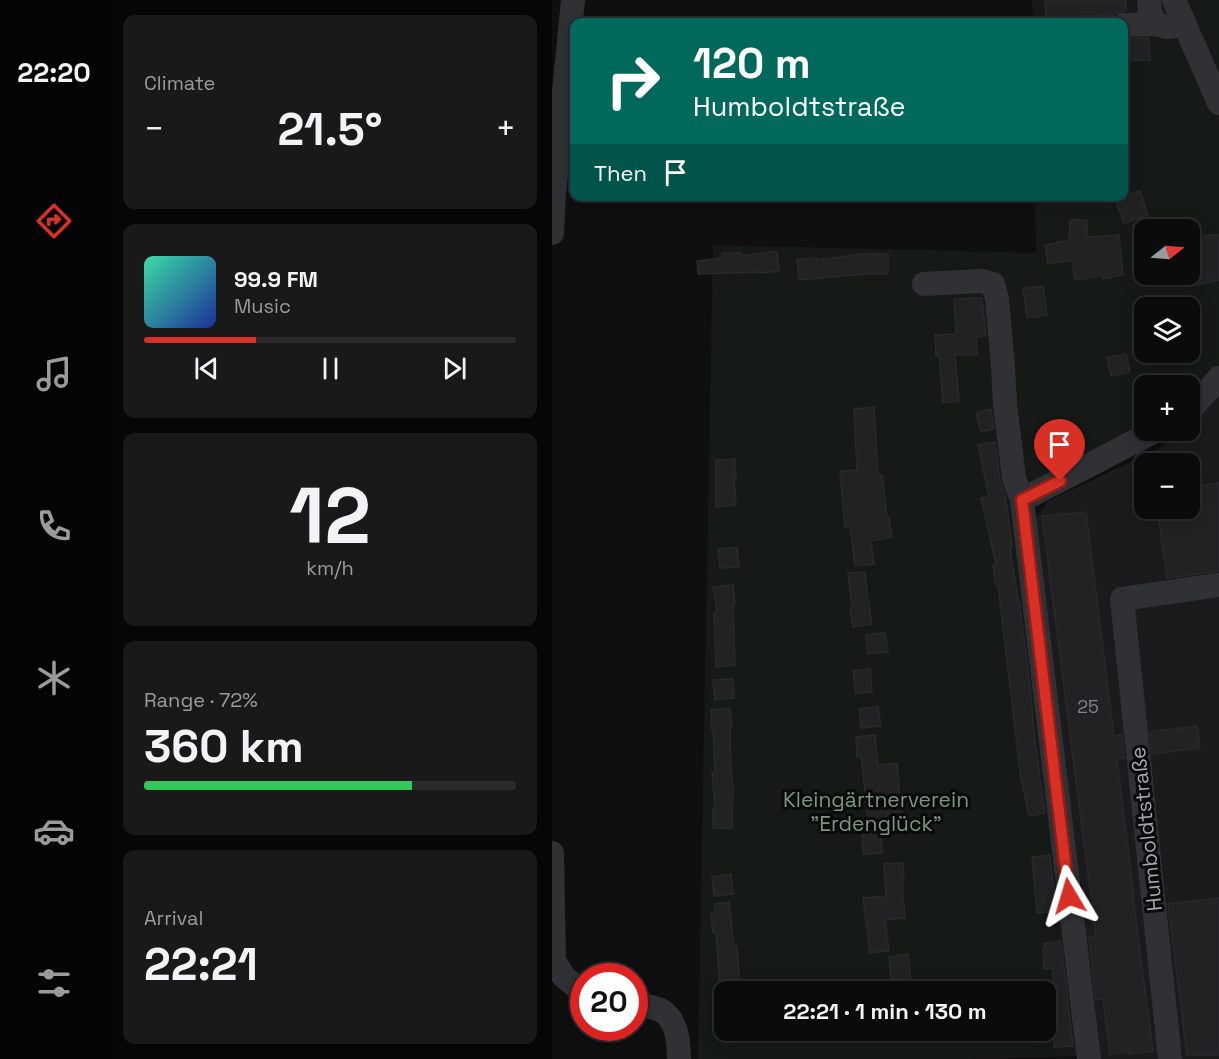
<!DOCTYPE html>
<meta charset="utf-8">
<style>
body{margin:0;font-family:"Space Grotesk",sans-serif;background:#19191a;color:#f1f3f6;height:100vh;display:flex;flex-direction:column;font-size:22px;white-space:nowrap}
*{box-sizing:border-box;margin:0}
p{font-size:20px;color:#9a9b9d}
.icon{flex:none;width:33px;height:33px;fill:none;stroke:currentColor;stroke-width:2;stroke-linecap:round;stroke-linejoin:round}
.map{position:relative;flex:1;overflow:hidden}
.drawer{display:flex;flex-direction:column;gap:15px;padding:15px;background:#060607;width:444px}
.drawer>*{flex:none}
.banner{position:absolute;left:18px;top:18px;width:558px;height:183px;border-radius:12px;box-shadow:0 3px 15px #0003,0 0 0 2px #2b2b2d;background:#00695c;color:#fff;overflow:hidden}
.needle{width:39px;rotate:73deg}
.buttons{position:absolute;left:582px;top:219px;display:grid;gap:12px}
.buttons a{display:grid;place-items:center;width:66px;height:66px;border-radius:12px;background:#0b0b0c;box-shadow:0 3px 15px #0003,0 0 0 2px #2b2b2d;font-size:30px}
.speed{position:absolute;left:18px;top:963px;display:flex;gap:12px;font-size:30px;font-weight:700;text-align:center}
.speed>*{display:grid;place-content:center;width:78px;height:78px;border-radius:50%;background:#0b0b0c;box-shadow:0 3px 15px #0003,0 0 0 2px #2b2b2d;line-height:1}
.speed .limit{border:9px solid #d22;background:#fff;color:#111}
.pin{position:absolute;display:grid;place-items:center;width:51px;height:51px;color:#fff;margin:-62px -26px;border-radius:50% 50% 50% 0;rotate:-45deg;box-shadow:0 0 6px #0007}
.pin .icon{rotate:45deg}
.me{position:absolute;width:66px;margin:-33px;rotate:353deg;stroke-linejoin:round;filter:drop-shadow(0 0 4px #0008)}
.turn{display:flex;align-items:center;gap:21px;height:126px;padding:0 24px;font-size:27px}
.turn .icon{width:78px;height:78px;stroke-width:2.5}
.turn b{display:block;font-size:42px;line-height:51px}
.then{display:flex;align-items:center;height:57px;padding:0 24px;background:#0003;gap:12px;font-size:22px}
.big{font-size:45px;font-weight:800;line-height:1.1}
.drawer .tile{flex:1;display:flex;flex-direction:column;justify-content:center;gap:9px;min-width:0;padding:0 21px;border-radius:12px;background:#19191a}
.drawer .dial{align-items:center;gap:0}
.dial b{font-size:78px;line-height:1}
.song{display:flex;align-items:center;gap:18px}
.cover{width:72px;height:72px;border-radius:9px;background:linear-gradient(135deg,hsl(160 70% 55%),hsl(230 70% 35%))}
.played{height:6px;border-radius:3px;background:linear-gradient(90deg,#d93025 30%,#2b2b2d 30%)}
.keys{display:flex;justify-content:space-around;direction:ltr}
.heat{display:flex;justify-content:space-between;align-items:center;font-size:33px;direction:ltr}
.charge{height:9px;border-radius:4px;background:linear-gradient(90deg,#34c759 72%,#2b2b2d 0)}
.trip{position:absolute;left:162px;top:981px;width:342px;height:60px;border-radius:12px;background:#0b0b0c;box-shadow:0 3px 15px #0003,0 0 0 2px #2b2b2d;font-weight:800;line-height:60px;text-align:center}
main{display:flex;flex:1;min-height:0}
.tab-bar{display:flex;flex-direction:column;width:108px;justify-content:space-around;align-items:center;background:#040405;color:#9a9b9d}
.tab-bar .icon{width:42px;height:42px}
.tab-bar .active{color:#d93025}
.tab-bar b{font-size:27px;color:#f1f3f6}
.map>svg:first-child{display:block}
.built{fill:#1b1b1d;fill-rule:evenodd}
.green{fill:#161a17;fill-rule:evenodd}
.building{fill:#222224;stroke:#29292c;stroke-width:1.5}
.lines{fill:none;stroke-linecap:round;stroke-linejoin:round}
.minor{stroke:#303134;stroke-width:24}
.route-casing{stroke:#8d1f18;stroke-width:15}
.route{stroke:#d93025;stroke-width:10}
.labels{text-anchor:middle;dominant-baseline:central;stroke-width:6;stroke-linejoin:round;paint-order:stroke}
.number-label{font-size:18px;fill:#81848c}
.park-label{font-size:21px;fill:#7a987e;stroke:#0a0a0b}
.street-label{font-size:21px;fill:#a2a5af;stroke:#0a0a0b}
</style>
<main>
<nav class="tab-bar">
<b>22:20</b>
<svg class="icon active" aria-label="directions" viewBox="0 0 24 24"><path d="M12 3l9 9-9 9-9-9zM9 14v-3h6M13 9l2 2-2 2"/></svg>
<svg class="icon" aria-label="music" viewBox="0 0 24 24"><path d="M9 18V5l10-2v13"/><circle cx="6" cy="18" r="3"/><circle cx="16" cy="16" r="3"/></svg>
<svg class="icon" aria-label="phone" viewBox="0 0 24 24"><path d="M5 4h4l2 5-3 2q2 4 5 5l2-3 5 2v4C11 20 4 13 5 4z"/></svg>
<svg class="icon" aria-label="climate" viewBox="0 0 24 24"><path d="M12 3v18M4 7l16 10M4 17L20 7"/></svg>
<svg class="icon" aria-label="car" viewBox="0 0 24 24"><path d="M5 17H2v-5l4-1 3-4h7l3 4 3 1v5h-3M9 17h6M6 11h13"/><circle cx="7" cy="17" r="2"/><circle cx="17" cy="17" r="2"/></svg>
<svg class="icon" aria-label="filters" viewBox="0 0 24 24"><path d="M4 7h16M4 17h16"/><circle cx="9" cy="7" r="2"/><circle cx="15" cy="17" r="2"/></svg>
</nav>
<section class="drawer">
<div class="tile"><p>Climate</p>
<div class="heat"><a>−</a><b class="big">21.5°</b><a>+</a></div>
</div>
<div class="tile">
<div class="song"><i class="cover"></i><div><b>99.9 FM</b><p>Music</p></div></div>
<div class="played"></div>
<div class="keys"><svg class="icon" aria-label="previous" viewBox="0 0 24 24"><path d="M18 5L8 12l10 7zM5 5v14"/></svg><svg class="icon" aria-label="pause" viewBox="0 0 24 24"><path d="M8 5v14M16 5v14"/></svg><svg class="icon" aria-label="next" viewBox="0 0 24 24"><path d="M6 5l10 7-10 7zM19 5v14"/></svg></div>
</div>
<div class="tile dial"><b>12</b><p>km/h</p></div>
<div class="tile"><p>Range · 72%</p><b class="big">360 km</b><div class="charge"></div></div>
<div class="tile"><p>Arrival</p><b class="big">22:21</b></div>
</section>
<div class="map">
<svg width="667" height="1059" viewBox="0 0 667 1059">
<rect width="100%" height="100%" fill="#0f0f10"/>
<path class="built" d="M667 390V1059H548L483 519 496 501 608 448 626 431 638 430V419ZM592 464H638V508H592Z"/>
<g class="green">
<path d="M480 0H618L667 117V367L638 402V386H592V425L459 497 528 1056 420 1059H146L161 245 484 253 483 197 572 196V22H481ZM592 230H638V274H592ZM592 308H638V352H592ZM172 992H494V1030H172Z"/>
<polygon points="629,0 667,0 667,87"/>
</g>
<g class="building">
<polygon points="493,0 574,0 574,11 565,13 562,15 494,17"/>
<polygon points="597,38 598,60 572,61 572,39"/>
<polygon points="588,191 596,215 572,223 563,199"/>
<polygon points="518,220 535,220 535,237 567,235 571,275 551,279 550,276 523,280 520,260 496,264 493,245 517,240"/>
<polygon points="667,235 667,280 638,286 638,236"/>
<polygon points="225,251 227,271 208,273 208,272 146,274 145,261 170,258 170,253 189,253 190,256"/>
<polygon points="310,254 336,254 336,274 313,274 247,280 245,260 265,258 265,260"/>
<polygon points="491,286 495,315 475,318 471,289"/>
<polygon points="430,298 434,336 424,337 425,355 403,355 407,401 391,403 387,356 384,356 383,335 404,334 402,299"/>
<polygon points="574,354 578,372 559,376 555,357"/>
<polygon points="322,407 326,475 330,475 335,518 337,518 340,537 319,541 322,564 303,566 298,527 293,527 288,471 305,470 302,409"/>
<polygon points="439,409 442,429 429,432 424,413"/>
<polygon points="443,442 448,480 453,495 460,542 459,542 460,547 458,547 466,599 467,599 478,686 483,741 493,813 477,816 469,779 446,585 444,585 441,566 444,565 429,498 437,497 426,445"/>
<polygon points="183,459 184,478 182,478 184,505 164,507 164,460"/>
<polygon points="667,483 667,571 615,578 605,508 638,508 638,487"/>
<polygon points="534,512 562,736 570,735 572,758 565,759 582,896 581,897 601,1051 576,1054 577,1051 558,1054 551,999 544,1000 537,937 544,936 490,516"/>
<polygon points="185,547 187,567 168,568 166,549"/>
<polygon points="313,572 315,593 320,624 301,627 298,608 300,607 296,573"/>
<polygon points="181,585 183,604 181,604 183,665 164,667 162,612 165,612 161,587"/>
<polygon points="333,632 336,652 316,654 314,635"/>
<polygon points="318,669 320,692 304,694 301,671"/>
<polygon points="181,679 182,698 163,700 161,680"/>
<polygon points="326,706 329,726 309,728 307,709"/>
<polygon points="178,708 180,728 178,728 179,771 181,790 180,828 161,828 161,808 163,808 160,772 163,772 161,729 160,730 159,710"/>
<polygon points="645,726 648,748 600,754 598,732"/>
<polygon points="323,735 326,765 345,763 347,782 346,783 350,812 335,814 337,823 317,826 309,756 305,757 304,737"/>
<polygon points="329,833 330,853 311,854 310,835"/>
<polygon points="498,855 504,911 485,913 480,857"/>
<polygon points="351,863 352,882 350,883 353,918 333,920 337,951 318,953 311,898 334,896 332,864"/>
<polygon points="179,874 181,894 162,896 160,877"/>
<polygon points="667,898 667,1055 635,1055 616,904"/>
<polygon points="177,902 182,946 185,946 188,987 168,989 164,933 161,933 159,914 163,913 163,904"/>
<polygon points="509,941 521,1046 502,1047 501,1027 507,1027 500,968 492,969 491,949 493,949 492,944"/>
<polygon points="356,954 360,992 340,992 337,957"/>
</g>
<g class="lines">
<g class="minor">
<polyline points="597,0 598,12 603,24"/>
<polyline points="622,0 667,103"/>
<polyline points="572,25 603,24 614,27 633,25"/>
<polyline points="0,233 2,195 21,0"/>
<polyline points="372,284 429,281 441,284 445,299 451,366 453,404 462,478 470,500 537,1059"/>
<polyline points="638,410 667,378"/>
<polyline points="470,500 605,430"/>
<polyline points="0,853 2,961 12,977 32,993"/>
<path d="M82 1004C89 1005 105 1008 110 1011 125 1020 127 1044 127 1059"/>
<polyline points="618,1059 570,599 667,585"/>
</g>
</g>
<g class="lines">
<g class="route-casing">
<polyline id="route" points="508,481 470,500 517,896"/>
</g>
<use href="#route" class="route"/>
</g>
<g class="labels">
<g class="number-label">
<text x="536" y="706">25</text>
</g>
<g class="park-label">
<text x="324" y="799">Kleingärtnerverein<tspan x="324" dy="24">"Erdenglück"</tspan></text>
</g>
<g class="street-label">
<text transform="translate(594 829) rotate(-96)">Humboldtstraße</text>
</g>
</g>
</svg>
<div class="buttons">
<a><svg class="needle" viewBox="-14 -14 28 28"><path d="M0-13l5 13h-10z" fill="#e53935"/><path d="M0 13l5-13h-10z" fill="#9a9b9d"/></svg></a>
<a><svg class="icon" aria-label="layers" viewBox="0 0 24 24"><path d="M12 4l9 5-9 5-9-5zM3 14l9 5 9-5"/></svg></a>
<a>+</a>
<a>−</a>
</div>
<div class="speed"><div class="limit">20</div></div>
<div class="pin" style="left:508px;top:481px;background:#d93025"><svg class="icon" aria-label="arrive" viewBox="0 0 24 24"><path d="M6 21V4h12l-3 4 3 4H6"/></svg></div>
<svg class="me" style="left:517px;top:896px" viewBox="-20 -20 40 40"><path d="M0-17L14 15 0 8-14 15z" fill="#d93025" stroke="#fff" stroke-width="4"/></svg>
<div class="trip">22:21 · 1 min · 130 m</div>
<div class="banner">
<div class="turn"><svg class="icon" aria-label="right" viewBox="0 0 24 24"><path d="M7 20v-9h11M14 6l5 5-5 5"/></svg><div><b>120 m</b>Humboldtstraße</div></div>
<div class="then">Then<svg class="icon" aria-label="arrive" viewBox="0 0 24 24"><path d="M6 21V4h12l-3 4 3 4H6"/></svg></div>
</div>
</div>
</main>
